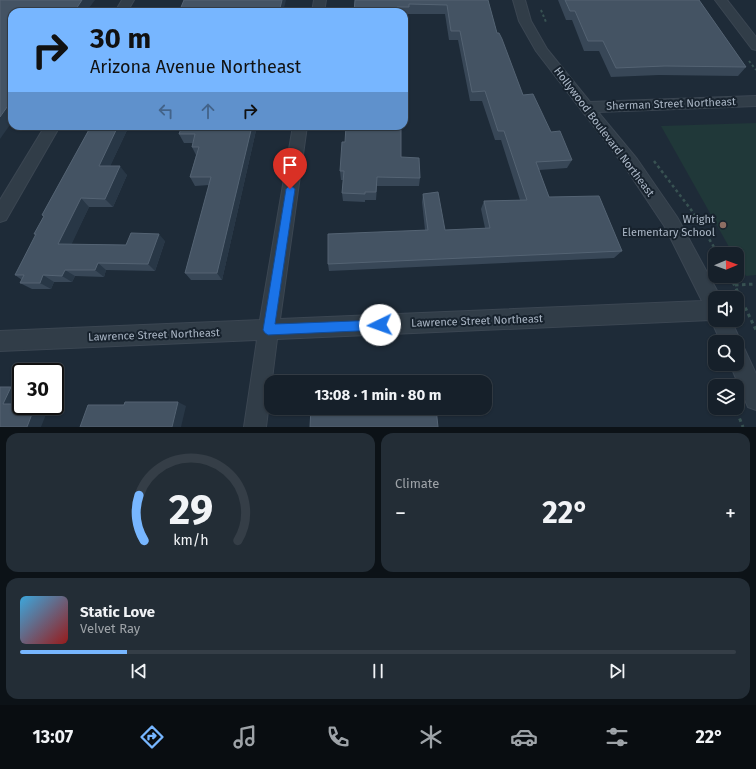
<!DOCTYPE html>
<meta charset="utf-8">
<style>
body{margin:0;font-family:"Fira Sans",sans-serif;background:#232d36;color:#f1f3f6;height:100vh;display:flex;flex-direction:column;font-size:15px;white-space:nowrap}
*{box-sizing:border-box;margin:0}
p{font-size:13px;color:#9ea3a8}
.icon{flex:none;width:22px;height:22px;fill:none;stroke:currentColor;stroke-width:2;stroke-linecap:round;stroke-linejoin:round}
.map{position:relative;height:427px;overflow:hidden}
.panel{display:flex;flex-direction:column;gap:6px;padding:6px;background:#0c1217;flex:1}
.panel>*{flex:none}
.banner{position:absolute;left:8px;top:8px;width:400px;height:122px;border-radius:12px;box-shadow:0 1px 3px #0004,0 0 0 1px #353e47;background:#77b6ff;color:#111;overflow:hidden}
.needle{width:26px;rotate:89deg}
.tools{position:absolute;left:708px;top:247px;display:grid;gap:8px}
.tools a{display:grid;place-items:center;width:36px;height:36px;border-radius:8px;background:#16202a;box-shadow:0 1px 3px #0004,0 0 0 1px #353e47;font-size:20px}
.speed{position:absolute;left:12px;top:363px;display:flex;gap:8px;font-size:20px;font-weight:700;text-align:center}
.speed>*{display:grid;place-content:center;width:52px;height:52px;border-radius:50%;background:#16202a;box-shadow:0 1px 3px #0004,0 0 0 1px #353e47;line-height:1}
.speed .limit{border:2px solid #111;border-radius:6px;background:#fff;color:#111}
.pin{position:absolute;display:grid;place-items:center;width:34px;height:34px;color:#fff;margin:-41px -17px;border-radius:50% 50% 50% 0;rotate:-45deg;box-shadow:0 0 4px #0007}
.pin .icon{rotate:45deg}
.me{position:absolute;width:44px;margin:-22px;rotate:267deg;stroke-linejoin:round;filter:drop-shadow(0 0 3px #0008)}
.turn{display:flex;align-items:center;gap:14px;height:84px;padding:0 16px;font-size:18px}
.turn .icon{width:52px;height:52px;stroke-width:2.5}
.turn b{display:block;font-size:28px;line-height:34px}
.lanes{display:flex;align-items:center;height:38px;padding:0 16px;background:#0003;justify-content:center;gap:20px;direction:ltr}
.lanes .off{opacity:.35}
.big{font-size:30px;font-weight:700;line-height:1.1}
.panel .widget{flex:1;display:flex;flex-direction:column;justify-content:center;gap:6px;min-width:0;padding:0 14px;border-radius:12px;background:#232d36}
.panel .dial{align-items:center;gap:0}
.dial svg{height:104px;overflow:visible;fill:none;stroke:#353e47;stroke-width:7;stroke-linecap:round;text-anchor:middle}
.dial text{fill:#f1f3f6;stroke:none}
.song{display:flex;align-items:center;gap:12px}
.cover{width:48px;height:48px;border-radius:6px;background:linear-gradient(135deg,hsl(200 70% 55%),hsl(0 70% 35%))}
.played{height:4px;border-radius:2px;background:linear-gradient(90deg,#77b6ff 15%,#353e47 15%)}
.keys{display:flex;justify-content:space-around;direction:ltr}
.heat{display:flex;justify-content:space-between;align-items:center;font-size:22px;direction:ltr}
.panel .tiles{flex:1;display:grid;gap:6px;grid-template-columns:1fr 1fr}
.widget:last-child{grid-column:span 2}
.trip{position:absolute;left:264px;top:375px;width:228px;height:40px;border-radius:12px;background:#16202a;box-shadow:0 1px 3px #0004,0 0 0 1px #353e47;font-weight:700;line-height:40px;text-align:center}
.tab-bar{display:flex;height:64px;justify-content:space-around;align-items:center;background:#090d11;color:#9ea3a8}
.tab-bar .icon{width:28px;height:28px}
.tab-bar .selected{color:#77b6ff}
.tab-bar b{font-size:18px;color:#f1f3f6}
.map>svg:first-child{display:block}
.green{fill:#203839}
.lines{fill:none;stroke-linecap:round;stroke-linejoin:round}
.street-casing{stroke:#3b4652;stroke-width:2}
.path-far2{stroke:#385252;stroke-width:2;stroke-dasharray:2.5 2.5;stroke-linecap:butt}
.path-far1{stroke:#385252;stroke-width:2.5;stroke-dasharray:3 3;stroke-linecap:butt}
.path{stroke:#385252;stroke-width:3;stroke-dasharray:3.5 3.5;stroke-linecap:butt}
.street{fill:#313d48;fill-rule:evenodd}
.wall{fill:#384757}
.shaded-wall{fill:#283746}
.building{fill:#445363;stroke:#546373}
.route{fill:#1a73e8;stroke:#114b97}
.education-dot{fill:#8d6e63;stroke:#17222d;stroke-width:1.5}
.labels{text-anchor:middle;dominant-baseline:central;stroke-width:4;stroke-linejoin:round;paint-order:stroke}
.street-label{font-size:11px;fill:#abb7c6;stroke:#17222d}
.poi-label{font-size:11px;fill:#abb7c6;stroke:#17222d;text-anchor:end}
</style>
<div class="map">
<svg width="756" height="427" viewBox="0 0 756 427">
<rect width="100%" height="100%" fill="#1e2b38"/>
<polygon class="green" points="756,123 756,275 746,276 737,260 737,254 733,254 661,126"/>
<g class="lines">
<g class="street-casing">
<g id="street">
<polygon points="122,0 134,0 127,12 115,12"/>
<polygon points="314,0 326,0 324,12 312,12"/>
<polygon points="513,0 525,0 531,21 547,49 590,102 756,96 756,106 598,112 637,159 677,217 721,298 715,298 715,320 731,320 741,342 740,346 744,348 756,374 756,410 748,407 730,364 737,364 737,342 721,342 711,320 277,339 266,427 244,427 257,340 0,351 0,331 260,320 293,126 307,126 280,319 702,301 665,227 625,167 536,51 519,21"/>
<polygon points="715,0 727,0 756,37 756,50 752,49"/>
<polygon points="45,126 60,126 6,220 0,222 0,200"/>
</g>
</g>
<g class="path-far2">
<polyline points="541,10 546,22"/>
<polyline points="749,61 756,70"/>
</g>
<polyline class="path-far1" points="654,161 692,211 717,252"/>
<g class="path">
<polyline points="716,251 718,254"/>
<polyline points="730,276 756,330"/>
<polyline points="735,285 756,284"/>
<polyline points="710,346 715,358"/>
<polyline points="737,412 743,427"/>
</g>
<use href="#street" class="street"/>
</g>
<g class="wall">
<polygon points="355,0 488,0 497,33 523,95 572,160 567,168 539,170 549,197 622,251 614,258 329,271 328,264 425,230 422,202 423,194 445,230 485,228 481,209 484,201 520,200 501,140 495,140 482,101 470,101 458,40 449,40 445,14 408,14 408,16 404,17 404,12 354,12"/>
<polygon points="558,0 699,0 746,67 738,76 659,75 611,77 599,51 584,51 572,20 566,20"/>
<polygon points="91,126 129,126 110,166 127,175 113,207 89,207 71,244 126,245 165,241 155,271 106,270 104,277 75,276 72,282 54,282 51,289 32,289 20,283 22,280 15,275 36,235 34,234 44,216 42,215"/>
<polygon points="257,126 222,280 191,280 185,273 209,185 195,186 190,177 196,155 192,147 193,143 184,143 179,134"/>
<polygon points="345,142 401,157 420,178 419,186 377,186 376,200 365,200 365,202 343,201 342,193 343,180 341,180 340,171"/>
</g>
<g class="shaded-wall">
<polygon points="82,0 95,0 86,12 74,12"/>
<polygon points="282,0 286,0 283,12 279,12"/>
<polygon points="12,100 12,122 0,139 0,117"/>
<polygon points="118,126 129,126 106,175 99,166"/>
<polygon points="252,126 257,126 222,280 217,273"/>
<polygon points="120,166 127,175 113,207 105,199"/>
<polygon points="81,198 89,207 68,252 58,244"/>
<polygon points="159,234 165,241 155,271 148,264"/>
<polygon points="98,263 106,270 104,277 95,270"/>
<polygon points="65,270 75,276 72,282 62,276"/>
<polygon points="43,275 54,282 51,289 40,283"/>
<polygon points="11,387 21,390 21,399 17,407 3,404"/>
<polygon points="178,402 186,406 181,427 172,427"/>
<polygon points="35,406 43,406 49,407 41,427 27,427"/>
</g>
<g class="building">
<polygon points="0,0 82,0 74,12 12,12 12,100 0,117"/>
<polygon points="184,0 282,0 279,12 179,12"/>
<polygon points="355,0 488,0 497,33 499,33 502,39 523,95 533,94 551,132 560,131 572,160 536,162 549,197 599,196 622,251 328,264 328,234 428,230 423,194 438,192 445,230 490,228 484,201 527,200 504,131 498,131 485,91 472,92 460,31 451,31 447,5 409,4 409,7 397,7 397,12 354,12"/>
<polygon points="565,0 699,0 746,67 665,66 616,68 603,41 588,41 575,11 570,11"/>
<polygon points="91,126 118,126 99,166 120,166 105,199 81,198 58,244 126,245 131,233 159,234 148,264 98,263 95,270 65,270 62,276 43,275 40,283 20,283 24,275 15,275 36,234 34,234 44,216 42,215"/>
<polygon points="182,126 252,126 217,273 185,273 211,177 190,177 199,147 192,147 195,134 179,134"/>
<polygon points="346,126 401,126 401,157 419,158 420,178 377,177 376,192 365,192 365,194 342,193 344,171 340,171 342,142 345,142"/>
<polygon points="0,387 11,387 3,404 21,404 21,406 35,406 27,427 0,427"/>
<polygon points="125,402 178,402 172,427 80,427 88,405 124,405"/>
<polygon points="311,408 436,408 438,427 310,427"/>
</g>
<polygon class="route" points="290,185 295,189 275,324 380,320 384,321 385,325 384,329 380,330 268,335 265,333 263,330 286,189"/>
<circle class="education-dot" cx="723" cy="225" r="4"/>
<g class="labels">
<g class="street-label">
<text transform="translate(671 104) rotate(-2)">Sherman Street Northeast</text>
<text transform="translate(604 132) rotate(53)">Hollywood Boulevard Northeast</text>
<text transform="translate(477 321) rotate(-2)">Lawrence Street Northeast</text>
<text transform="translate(154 335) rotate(-2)">Lawrence Street Northeast</text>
</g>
<g class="poi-label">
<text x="715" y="219">Wright<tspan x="715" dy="13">Elementary School</tspan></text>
</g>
</g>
</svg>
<div class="tools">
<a><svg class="needle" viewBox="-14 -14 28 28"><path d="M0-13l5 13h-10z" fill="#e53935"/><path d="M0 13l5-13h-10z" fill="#9ea3a8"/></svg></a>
<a><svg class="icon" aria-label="sound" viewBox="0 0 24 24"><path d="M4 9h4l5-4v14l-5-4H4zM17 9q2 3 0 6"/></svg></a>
<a><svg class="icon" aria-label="search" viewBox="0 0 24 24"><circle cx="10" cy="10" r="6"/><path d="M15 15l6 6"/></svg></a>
<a><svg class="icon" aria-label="layers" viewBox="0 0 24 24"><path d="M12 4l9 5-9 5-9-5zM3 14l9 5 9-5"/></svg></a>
</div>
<div class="speed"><div class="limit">30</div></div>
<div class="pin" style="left:290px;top:189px;background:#d93025"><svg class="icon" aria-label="arrive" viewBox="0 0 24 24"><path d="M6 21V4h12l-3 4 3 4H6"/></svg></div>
<svg class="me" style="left:380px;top:325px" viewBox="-20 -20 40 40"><circle r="19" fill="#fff"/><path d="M0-13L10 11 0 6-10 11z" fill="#1a73e8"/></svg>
<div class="trip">13:08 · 1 min · 80 m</div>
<div class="banner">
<div class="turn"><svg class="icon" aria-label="right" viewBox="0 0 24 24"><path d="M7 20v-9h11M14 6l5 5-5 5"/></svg><div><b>30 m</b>Arizona Avenue Northeast</div></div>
<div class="lanes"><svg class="icon off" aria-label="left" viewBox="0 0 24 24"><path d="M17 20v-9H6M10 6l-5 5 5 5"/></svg><svg class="icon off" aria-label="ahead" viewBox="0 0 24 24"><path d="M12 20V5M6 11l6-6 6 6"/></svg><svg class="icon" aria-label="right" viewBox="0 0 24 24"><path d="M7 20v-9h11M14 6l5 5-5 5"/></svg></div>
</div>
</div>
<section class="panel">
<div class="tiles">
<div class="widget dial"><svg viewBox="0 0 100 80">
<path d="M14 69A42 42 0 1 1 86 69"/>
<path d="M14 69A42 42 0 0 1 10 34" stroke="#77b6ff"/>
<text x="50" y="56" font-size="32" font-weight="700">29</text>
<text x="50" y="72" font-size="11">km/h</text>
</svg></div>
<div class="widget"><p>Climate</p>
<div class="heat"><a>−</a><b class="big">22°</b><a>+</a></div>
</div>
<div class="widget">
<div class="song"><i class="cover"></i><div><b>Static Love</b><p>Velvet Ray</p></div></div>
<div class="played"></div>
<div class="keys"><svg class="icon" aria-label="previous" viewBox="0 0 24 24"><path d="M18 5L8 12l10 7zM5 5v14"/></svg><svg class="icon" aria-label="pause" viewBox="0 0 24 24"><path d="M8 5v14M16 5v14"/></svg><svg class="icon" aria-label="next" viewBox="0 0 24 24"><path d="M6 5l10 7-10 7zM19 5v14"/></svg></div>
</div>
</div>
</section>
<nav class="tab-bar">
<b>13:07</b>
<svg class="icon selected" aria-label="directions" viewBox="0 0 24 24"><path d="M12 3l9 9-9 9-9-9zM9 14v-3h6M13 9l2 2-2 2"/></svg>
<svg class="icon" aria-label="music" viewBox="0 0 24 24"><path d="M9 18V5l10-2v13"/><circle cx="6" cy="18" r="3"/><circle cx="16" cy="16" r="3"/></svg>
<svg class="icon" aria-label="phone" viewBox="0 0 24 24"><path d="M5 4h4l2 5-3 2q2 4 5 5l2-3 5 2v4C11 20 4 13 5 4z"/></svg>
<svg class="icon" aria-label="climate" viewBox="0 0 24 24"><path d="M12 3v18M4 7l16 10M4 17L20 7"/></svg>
<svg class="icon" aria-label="car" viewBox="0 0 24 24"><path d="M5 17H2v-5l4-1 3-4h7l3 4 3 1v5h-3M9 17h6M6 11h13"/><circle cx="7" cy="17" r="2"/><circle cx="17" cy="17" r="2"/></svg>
<svg class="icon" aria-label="filters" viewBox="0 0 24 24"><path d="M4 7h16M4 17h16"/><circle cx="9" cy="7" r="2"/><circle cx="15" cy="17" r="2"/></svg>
<b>22°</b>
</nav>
